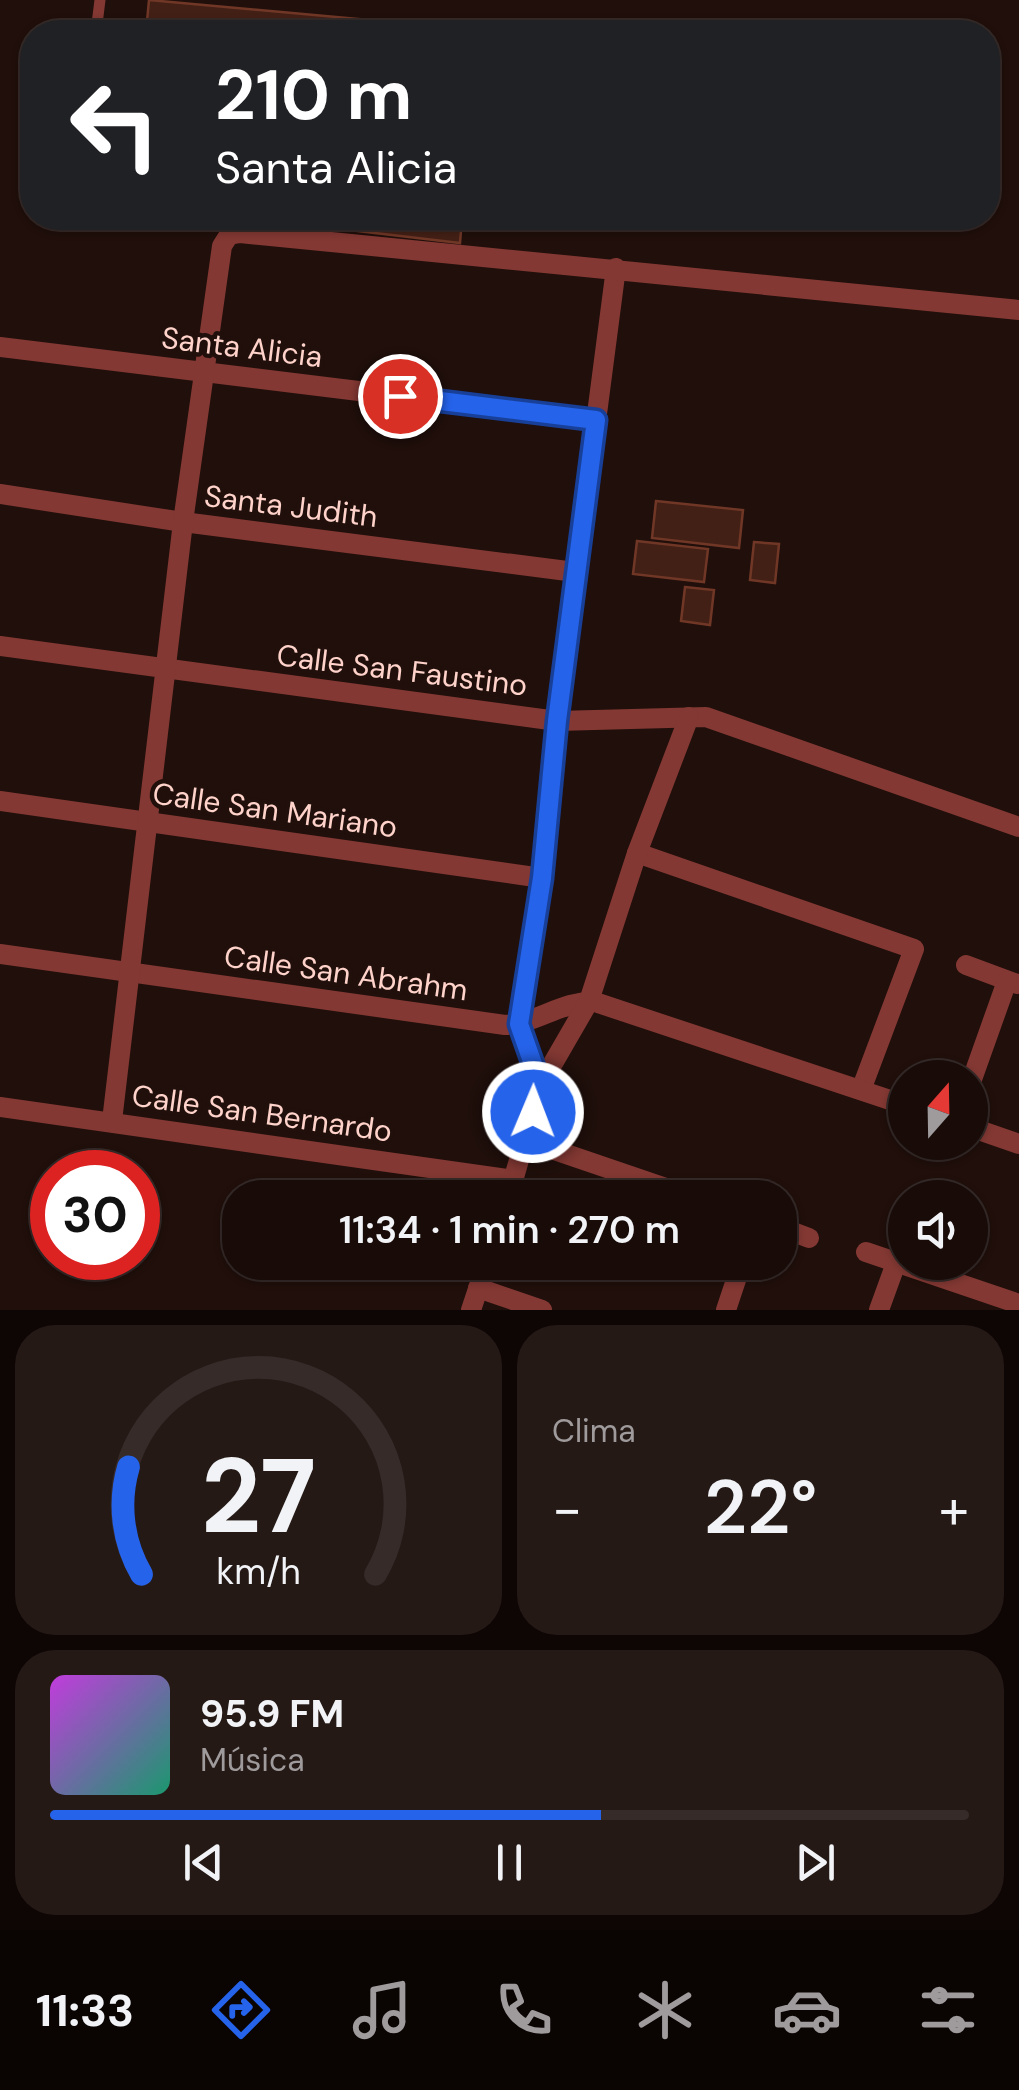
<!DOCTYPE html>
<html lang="es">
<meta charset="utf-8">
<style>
body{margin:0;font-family:"DM Sans",sans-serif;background:#251916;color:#f1f3f6;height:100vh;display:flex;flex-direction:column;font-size:38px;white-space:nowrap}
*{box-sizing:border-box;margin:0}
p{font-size:32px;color:#9f9b9c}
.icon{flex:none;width:55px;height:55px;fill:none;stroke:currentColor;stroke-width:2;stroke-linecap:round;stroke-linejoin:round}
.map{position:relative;height:1310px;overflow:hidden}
.sheet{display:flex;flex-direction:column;gap:15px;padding:15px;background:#0d0604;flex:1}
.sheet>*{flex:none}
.top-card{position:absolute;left:20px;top:20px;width:980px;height:210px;border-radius:40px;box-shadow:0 2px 8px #0004,0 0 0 2px #362b29;background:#202124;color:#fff;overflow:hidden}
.needle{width:65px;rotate:20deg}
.fabs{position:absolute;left:888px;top:1060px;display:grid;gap:20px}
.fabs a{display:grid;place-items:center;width:100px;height:100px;border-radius:50%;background:#180b08;box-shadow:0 2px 8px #0004,0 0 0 2px #362b29;font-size:50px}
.speed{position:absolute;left:30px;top:1150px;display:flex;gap:20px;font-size:50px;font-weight:700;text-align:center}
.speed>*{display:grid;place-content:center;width:130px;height:130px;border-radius:50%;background:#180b08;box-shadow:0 2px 8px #0004,0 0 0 2px #362b29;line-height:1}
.speed .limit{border:15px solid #d22;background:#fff;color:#111}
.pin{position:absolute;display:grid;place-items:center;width:85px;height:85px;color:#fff;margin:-42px;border:5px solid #fff;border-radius:50%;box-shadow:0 2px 10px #0007}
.me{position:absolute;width:110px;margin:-55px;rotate:1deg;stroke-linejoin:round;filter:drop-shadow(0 0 8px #0008)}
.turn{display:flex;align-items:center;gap:35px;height:210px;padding:0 30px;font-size:45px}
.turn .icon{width:130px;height:130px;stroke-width:2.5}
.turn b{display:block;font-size:70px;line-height:85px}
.big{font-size:75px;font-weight:600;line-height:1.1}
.sheet .tile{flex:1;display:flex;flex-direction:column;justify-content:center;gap:15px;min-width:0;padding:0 35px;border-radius:40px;background:#251916}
.sheet .dial{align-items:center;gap:0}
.dial svg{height:260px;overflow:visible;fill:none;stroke:#362b29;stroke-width:7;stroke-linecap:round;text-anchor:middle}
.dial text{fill:#f1f3f6;stroke:none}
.song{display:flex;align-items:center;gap:30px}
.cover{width:120px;height:120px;border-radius:15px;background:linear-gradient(135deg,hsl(290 70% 55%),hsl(160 70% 35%))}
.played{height:10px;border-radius:5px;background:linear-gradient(90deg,#2563eb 60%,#362b29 60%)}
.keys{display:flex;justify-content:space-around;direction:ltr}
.heat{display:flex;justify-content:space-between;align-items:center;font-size:55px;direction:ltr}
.sheet .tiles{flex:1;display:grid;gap:15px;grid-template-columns:1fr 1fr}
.tile:last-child{grid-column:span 2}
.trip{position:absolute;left:222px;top:1180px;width:575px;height:100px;border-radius:40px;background:#180b08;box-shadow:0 2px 8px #0004,0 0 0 2px #362b29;font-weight:600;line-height:100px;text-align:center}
.menu{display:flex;height:160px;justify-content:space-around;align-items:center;background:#0a0403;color:#9f9b9c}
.menu .icon{width:70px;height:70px}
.menu .on{color:#2563eb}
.menu b{font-size:45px;color:#f1f3f6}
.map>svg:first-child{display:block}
.building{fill:#432016;stroke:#703726;stroke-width:2.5}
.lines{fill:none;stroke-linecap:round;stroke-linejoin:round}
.service{stroke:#833833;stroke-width:11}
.minor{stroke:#833833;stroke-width:20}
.route-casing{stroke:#184099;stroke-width:25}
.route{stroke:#2563eb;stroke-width:18}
.labels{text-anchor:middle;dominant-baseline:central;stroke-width:9;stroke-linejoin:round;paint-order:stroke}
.street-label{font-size:30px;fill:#ffd2ca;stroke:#200f0b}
</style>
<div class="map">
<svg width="1019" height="1310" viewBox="0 0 1019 1310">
<rect width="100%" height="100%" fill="#200f0b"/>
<g class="building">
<polygon points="149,0 478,30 478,32 146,32"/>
<polygon points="248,218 462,218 460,243"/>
<polygon points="656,501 743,510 739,548 652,538"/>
<polygon points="637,541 708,549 704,582 633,574"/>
<polygon points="754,542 779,544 775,583 750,580"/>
<polygon points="685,587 714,590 710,625 681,621"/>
</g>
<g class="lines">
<polyline class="service" points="96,32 100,0"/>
<g class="minor">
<polyline points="0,347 595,420"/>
<polyline points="0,494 183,522 575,572"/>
<polyline points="0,646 557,721 706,717 1019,827"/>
<polyline points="0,801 542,878"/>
<polyline points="637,853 914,949 861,1090"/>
<path d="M0 954 505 1025C536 1024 563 1000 595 1002L905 1105"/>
<polyline points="966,965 1017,984"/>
<polyline points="541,1084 519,1024 542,878 557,721 616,268"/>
<polyline points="970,1085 1007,981"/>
<polyline points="0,1107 514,1180"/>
<polyline points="112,1121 183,522 222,246 229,235 240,233 1019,310"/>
<polyline points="970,1127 1019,1144"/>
<polyline points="525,1140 695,1198"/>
<polyline points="508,1198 541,1084 589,1001 637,853 689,717"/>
<polyline points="780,1227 809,1238"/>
<polyline points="866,1252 1019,1304"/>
<polyline points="478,1288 542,1310"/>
<polyline points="471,1310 487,1262"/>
<polyline points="726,1310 742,1262"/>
<polyline points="879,1310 896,1263"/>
</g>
</g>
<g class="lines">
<g class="route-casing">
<polyline id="route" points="400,396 596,420 557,721 542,878 519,1024 540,1084 533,1112"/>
</g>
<use href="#route" class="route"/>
</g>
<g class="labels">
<g class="street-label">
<text transform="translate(242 347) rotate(7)">Santa Alicia</text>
<text transform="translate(291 506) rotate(7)">Santa Judith</text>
<text transform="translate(402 670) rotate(7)">Calle San Faustino</text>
<text transform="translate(275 810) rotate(8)">Calle San Mariano</text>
<text transform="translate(346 973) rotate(8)">Calle San Abrahm</text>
<text transform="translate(262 1113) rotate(8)">Calle San Bernardo</text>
</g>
</g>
</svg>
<div class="fabs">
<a><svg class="needle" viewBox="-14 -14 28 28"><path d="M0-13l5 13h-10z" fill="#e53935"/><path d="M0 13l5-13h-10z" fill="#9f9b9c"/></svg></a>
<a><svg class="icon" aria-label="sound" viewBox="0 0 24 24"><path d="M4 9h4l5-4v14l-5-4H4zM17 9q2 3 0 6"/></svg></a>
</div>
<div class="speed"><div class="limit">30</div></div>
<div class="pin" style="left:400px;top:396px;background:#d93025"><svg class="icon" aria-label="arrive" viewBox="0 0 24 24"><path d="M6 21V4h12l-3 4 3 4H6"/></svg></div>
<svg class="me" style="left:533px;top:1112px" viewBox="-20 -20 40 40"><circle r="17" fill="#2563eb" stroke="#fff" stroke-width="3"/><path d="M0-11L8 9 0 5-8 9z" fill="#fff"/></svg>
<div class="trip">11:34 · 1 min · 270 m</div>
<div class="top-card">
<div class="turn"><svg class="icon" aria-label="left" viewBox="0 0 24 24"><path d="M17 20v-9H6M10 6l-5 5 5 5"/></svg><div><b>210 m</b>Santa Alicia</div></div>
</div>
</div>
<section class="sheet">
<div class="tiles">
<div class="tile dial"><svg viewBox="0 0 100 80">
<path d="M14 69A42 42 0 1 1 86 69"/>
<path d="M14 69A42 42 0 0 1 10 36" stroke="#2563eb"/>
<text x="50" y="56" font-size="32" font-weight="700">27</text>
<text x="50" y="72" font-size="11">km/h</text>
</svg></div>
<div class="tile"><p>Clima</p>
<div class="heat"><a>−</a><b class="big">22°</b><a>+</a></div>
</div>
<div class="tile">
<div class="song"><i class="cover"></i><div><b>95.9 FM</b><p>Música</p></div></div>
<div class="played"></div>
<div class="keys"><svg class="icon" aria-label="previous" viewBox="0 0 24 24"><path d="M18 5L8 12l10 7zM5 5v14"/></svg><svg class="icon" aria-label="pause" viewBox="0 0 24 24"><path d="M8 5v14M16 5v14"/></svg><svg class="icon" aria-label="next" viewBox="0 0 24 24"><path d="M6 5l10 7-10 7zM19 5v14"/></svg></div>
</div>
</div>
</section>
<nav class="menu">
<b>11:33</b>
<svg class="icon on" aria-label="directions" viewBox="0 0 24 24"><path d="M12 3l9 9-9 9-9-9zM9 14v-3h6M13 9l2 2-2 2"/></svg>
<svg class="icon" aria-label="music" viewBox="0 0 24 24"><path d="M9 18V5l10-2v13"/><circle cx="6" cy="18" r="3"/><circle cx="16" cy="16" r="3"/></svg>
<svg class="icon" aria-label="phone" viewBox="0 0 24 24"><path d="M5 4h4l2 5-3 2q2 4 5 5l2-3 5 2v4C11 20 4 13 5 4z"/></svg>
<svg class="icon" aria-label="climate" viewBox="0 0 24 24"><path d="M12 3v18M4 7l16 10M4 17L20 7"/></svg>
<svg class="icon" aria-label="car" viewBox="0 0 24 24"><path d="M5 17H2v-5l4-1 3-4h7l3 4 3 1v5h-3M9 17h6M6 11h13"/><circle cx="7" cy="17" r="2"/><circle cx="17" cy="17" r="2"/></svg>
<svg class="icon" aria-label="filters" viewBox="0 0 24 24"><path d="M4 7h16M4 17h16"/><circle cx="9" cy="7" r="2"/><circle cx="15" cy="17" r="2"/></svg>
</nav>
